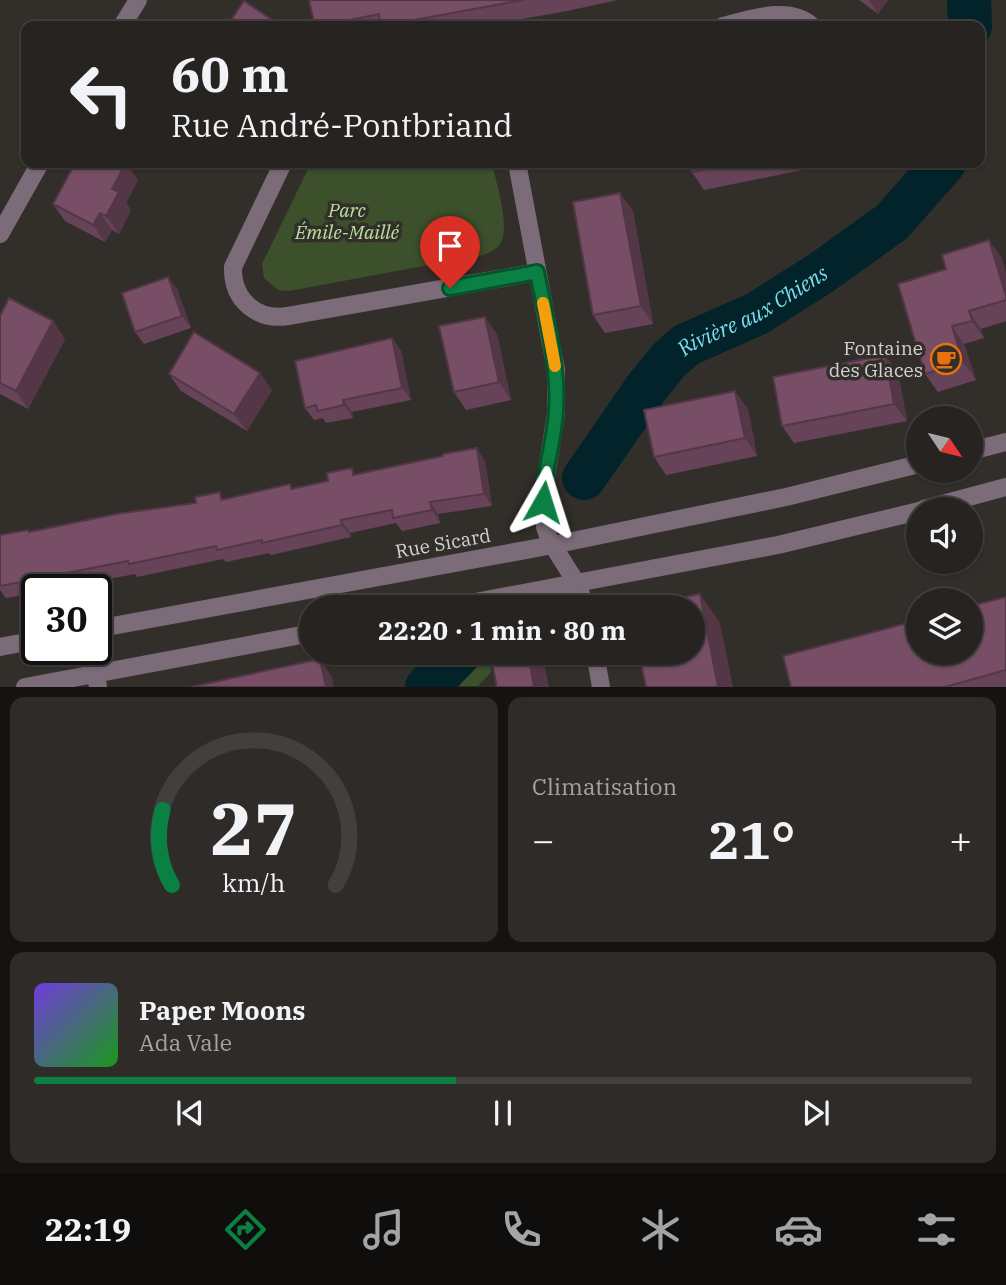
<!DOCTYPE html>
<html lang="fr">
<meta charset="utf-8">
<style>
body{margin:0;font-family:"IBM Plex Serif",serif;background:#2e2b29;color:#f1f3f6;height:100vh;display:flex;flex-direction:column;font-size:26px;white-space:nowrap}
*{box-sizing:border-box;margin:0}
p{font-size:23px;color:#a4a4a5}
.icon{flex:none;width:38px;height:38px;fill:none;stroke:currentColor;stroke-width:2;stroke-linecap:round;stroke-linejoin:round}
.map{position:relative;height:687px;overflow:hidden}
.details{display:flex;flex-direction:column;gap:10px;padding:10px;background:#151312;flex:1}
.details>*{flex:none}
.banner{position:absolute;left:21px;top:21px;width:964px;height:147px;border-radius:14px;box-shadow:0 2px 5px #0004,0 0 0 2px #42403e;background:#262320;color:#f1f3f6;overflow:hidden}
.needle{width:46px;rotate:125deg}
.buttons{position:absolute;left:906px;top:406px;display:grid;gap:14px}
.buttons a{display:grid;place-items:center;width:77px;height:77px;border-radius:50%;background:#262320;box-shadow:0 2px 5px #0004,0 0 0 2px #42403e;font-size:35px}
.speed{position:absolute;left:21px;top:574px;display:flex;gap:14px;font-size:35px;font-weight:700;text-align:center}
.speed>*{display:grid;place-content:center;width:91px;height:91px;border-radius:50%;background:#262320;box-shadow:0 2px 5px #0004,0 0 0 2px #42403e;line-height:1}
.speed .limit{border:4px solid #111;border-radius:10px;background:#fff;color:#111}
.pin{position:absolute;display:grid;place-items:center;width:60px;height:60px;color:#fff;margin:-72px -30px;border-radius:50% 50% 50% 0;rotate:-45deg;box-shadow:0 0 7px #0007}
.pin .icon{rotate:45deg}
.me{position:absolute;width:77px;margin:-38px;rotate:6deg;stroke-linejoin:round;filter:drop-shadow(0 0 5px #0008)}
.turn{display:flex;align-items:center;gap:24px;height:147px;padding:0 35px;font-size:32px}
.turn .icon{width:91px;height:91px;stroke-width:2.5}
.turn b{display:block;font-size:49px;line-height:60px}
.big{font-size:52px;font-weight:800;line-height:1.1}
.details .card{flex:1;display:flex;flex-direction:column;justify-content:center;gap:10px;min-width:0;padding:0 24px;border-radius:14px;background:#2e2b29}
.details .dial{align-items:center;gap:0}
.dial svg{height:182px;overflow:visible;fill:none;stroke:#42403e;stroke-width:7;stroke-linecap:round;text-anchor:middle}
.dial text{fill:#f1f3f6;stroke:none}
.song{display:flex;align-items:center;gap:21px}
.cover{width:84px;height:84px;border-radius:10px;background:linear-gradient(135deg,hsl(260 70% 55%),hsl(120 70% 35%))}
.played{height:7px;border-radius:4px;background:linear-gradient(90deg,#0b8043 45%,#42403e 45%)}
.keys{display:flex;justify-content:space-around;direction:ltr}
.heat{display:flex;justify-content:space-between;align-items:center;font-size:38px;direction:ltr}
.details .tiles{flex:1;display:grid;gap:10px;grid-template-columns:1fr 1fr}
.card:last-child{grid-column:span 2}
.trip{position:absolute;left:299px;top:595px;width:406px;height:70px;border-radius:35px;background:#262320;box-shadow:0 2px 5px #0004,0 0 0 2px #42403e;font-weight:800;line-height:70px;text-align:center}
.menu{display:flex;height:112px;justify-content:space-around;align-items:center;background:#0f0e0d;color:#a4a4a5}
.menu .icon{width:49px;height:49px}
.menu .active{color:#0b8043}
.menu b{font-size:32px;color:#f1f3f6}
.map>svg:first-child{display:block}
.green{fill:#3c502b}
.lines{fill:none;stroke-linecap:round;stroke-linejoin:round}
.river{stroke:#022329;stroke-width:44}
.minor{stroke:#7c6b78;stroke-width:18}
.wall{fill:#664358}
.shaded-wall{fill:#533747}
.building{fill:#774e66;stroke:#533747;stroke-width:2}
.route-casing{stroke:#07532c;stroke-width:18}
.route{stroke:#0b8043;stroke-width:12}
.slow{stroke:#f59e0b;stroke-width:12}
.labels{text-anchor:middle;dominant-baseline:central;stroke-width:7;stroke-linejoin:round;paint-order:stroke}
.park-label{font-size:19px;font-style:italic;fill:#bbe09e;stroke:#322f2b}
.poi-label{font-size:19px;fill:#d4d2d0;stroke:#322f2b;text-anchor:end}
.street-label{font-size:19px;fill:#d4d2d0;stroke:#322f2b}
.water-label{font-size:21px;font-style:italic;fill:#7cdeef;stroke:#322f2b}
</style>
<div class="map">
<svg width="1006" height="687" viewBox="0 0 1006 687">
<rect width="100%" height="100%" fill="#322f2b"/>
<g class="green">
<path d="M311 163H492C496 182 510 225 501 242 497 250 490 252 483 255L289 291 278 290 264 278 262 264Z"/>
<polygon points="453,653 489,653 491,672 478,686 414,686"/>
</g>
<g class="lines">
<g class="river">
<polyline points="969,0 970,26"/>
<path id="s1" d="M584 478 647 387 668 361 686 345 758 313 821 273 892 222 944 163"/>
<polyline points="427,687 460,653"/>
</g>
<g class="minor">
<polyline points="122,26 138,0"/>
<path d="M723 26C750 19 790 5 812 26"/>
<path d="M283 163 233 267C232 300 257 321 288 316L537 272"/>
<polyline points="517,163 556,370 556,414 544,489 545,527 549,539 577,584 586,607"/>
<polyline points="0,234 40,163"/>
<polyline points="971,451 1006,442"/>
<polyline points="924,509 1006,487"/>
<polyline points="449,607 778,545 919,511"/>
<polyline points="96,629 553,545 786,497 919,464"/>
<polyline points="0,647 37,640"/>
<polyline points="91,649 98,687"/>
<polyline points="595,653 601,687"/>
<polyline points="25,687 312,633"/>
</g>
</g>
<g class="wall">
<polygon points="309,0 618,0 567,11 482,26 315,26"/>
<polygon points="859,0 888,0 878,14"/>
<polygon points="690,163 816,163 817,167 704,190 692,172"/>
<polygon points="138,180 126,203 131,210 119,234 112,230 105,242 65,221 53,204"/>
<polygon points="633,211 653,324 605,333 593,315"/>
<polygon points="1001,257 1006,273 1006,321 981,329 984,338 964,344 976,380 938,392 925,374 898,284"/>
<polygon points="177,289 191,328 144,344 135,332"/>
<polygon points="0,316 53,321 65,339 28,409 0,394"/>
<polygon points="497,334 511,400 466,410 454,392"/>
<polygon points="392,338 401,351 411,400 352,412 353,418 326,423 323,418 314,420 305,408"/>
<polygon points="885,355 898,373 907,421 794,443 782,426"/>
<polygon points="169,374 272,390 247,431 181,391"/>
<polygon points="748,409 757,456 666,475 654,457"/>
<polygon points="485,461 492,506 438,514 440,523 402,531 396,523 350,533 351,537 271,555 269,553 226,562 223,559 137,577 135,574 52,590 37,590 37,593 6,598 0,590 0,535 30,532 196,503 293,489 356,474"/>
<polygon points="1006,597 1006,687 791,687"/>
</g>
<g class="shaded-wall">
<polygon points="869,0 888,0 878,14"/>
<polygon points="126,163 138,180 126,203 131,210 119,234 106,216 112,189"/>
<polygon points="620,193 633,211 653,324 641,306"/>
<polygon points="100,213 112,230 105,242 93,225"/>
<polygon points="989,240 1001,257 1006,273 1006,296"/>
<polygon points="168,277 177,289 191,328 182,316"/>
<polygon points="969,311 981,329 984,338 972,321"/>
<polygon points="485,317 497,334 511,400 499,382"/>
<polygon points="53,321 65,339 28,409 16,391"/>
<polygon points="952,326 964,344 976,380 963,362"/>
<polygon points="392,338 401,351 411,400 402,388"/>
<polygon points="885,355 898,373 907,421 894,404"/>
<polygon points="260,373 272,390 247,431 234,414"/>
<polygon points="735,391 748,409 757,456 745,438"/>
<polygon points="343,400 352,412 353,418 344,405"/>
<polygon points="477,448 485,461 492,506 484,494"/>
<polygon points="430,502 438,514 440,523 432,510"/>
<polygon points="341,520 350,533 351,537 342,525"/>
<polygon points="700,594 720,623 733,687 718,687"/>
<polygon points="528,653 540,653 543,658 549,687 534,687"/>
<polygon points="320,659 332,677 334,687 326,687"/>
</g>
<g class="building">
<polygon points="309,0 523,0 381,26 379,14 322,26 315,26"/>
<polygon points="244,1 281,26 227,26"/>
<polygon points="75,163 126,163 112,189 119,192 106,216 100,213 93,225 53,204"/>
<polygon points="690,163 740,163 692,172"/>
<polygon points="620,193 641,306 593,315 573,202"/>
<polygon points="989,240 1006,296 1006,300 969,311 972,321 952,326 963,362 925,374 898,284 946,269 942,255"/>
<polygon points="168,277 182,316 135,332 122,293"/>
<polygon points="9,298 53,321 16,391 0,383 0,316"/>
<polygon points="485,317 499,382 454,392 439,326"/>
<polygon points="194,332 260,373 234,414 169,374"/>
<polygon points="392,338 402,388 343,400 344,405 318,411 316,405 305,408 295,361"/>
<polygon points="885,355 894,404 782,426 773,377"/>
<polygon points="735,391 745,438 654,457 644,410"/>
<polygon points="477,448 484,494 430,502 432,510 393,518 392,510 341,520 342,525 262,543 262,540 217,550 216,546 129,564 128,561 0,586 0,535 28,530 29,532 116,514 196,503 195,497 220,492 221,500 290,484 291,489 328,481 327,473 352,468 353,475 443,456 443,454"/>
<polygon points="700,594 718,687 646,687 639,653 693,653 693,607 634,607"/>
<polygon points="1006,597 1006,670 945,687 791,687 783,656 919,620 919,653 971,653 971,606"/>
<polygon points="490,653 528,653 534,687 497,687"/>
<polygon points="320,659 326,687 191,687"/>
</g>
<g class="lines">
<g class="route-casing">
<path id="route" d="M450 288 537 272C546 318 559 364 556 411 554 442 544 471 543 502"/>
</g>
<use href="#route" class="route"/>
<polyline class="slow" points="543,303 555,366"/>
</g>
<defs>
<g id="cafe-ring" transform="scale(1.575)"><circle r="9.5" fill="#322f2b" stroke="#e8710a" stroke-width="1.5"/><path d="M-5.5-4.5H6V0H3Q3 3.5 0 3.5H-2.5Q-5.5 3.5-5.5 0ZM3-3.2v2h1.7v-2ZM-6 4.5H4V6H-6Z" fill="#e8710a"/></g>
</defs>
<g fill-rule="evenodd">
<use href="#cafe-ring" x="946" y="359"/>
</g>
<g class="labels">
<g class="park-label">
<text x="347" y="210">Parc<tspan x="347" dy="22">Émile-Maillé</tspan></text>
</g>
<g class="poi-label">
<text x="923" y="348">Fontaine<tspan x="923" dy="22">des Glaces</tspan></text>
</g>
<g class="street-label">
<text transform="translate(443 543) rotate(-10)">Rue Sicard</text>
</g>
<g class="water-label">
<text stroke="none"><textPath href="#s1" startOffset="243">Rivière aux Chiens</textPath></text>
</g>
</g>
</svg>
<div class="buttons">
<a><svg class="needle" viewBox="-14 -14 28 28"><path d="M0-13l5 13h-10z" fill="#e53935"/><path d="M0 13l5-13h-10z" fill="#a4a4a5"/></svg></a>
<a><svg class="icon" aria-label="sound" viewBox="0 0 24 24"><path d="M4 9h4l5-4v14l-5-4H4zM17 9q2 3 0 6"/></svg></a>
<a><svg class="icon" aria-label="layers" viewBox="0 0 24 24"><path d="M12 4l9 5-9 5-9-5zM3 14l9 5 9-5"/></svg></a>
</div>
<div class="speed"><div class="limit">30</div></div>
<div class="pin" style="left:450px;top:288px;background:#d93025"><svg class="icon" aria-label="arrive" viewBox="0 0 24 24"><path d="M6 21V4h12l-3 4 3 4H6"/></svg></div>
<svg class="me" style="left:543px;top:502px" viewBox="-20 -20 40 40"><path d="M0-17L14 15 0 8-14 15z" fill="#0b8043" stroke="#fff" stroke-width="4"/></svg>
<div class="trip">22:20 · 1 min · 80 m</div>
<div class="banner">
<div class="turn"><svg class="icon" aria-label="left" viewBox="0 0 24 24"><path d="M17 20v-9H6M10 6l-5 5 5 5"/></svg><div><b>60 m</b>Rue André-Pontbriand</div></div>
</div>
</div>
<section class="details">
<div class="tiles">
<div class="card dial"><svg viewBox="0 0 100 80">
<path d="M14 69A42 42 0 1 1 86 69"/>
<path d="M14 69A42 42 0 0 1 10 36" stroke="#0b8043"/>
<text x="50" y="56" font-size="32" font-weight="700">27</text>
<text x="50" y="72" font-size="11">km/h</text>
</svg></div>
<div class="card"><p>Climatisation</p>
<div class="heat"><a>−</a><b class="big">21°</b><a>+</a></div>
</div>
<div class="card">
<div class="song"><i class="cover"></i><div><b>Paper Moons</b><p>Ada Vale</p></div></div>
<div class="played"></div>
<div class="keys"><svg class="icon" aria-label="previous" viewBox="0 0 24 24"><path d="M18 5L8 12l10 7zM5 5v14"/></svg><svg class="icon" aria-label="pause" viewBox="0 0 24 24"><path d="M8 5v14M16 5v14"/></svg><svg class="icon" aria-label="next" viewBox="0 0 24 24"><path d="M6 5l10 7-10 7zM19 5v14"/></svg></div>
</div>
</div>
</section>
<nav class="menu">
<b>22:19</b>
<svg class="icon active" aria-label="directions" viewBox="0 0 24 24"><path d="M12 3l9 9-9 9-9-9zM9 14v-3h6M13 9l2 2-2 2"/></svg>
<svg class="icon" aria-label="music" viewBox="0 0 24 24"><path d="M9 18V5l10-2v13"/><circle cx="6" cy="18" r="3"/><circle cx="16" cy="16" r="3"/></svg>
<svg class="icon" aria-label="phone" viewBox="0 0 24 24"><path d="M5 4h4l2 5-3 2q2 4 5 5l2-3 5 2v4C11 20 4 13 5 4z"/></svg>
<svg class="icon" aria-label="climate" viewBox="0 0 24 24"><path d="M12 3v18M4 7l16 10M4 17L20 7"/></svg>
<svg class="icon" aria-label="car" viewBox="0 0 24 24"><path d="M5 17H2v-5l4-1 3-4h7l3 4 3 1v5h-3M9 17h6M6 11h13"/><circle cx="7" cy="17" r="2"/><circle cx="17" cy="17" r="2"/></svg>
<svg class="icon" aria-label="filters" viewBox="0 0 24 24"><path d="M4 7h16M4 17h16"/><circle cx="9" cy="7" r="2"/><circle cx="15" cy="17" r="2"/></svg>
</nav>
